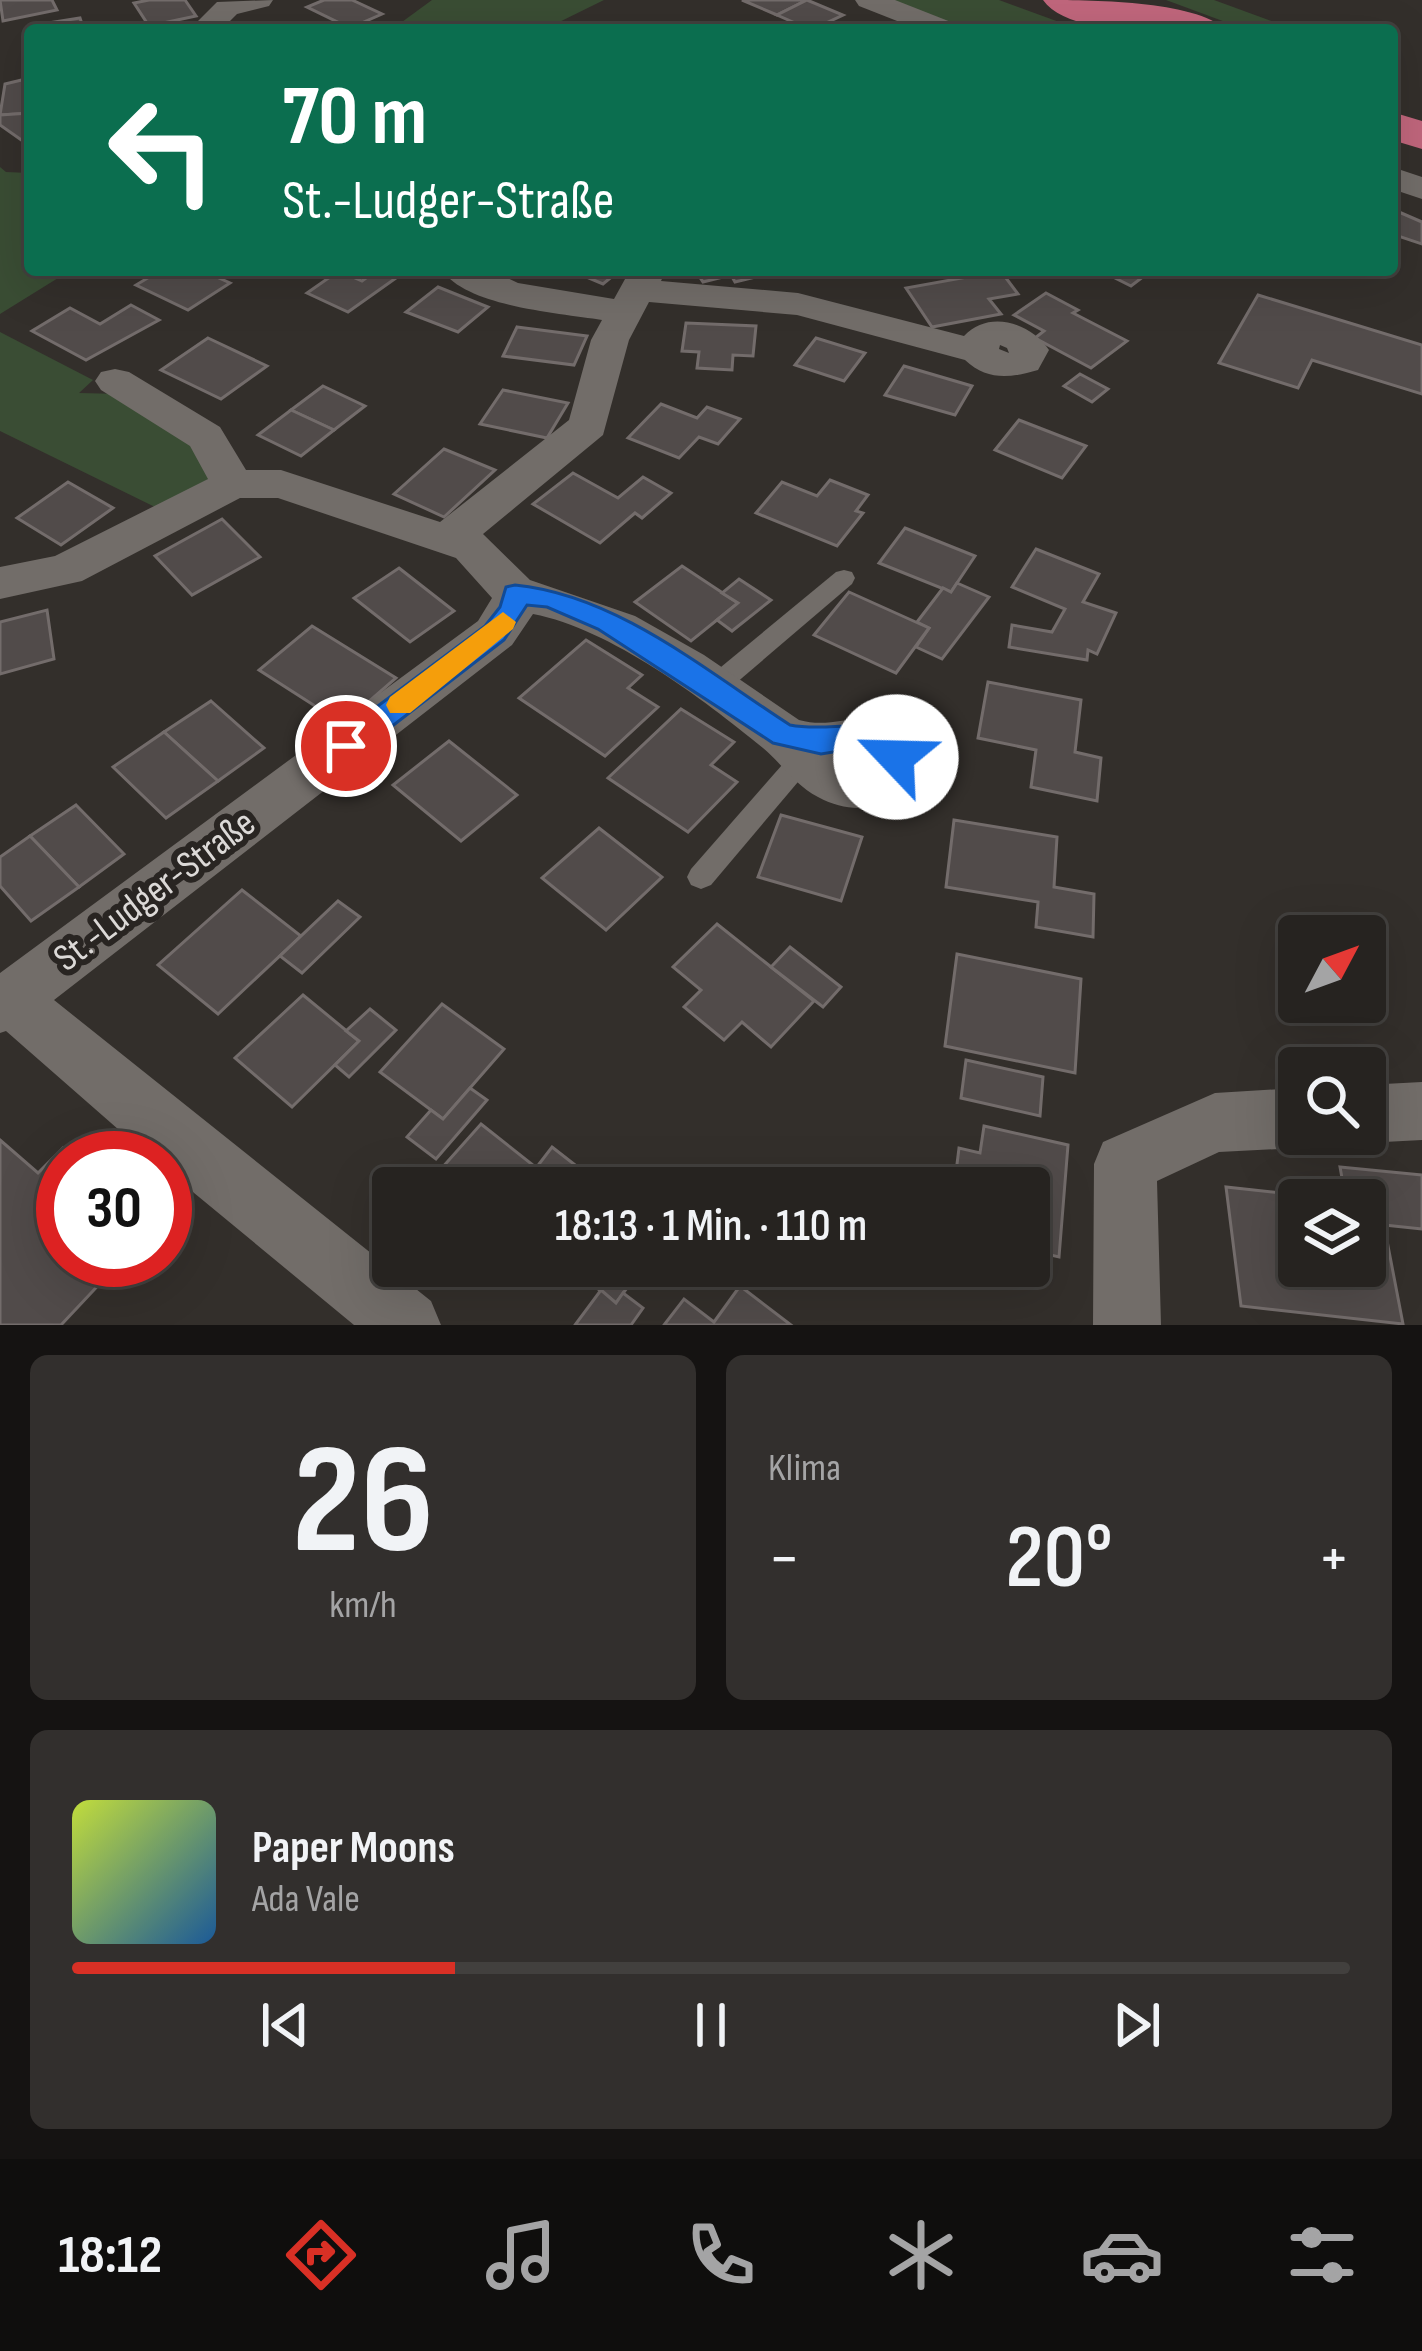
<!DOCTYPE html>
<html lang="de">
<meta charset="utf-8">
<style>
body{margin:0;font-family:"Sofia Sans Condensed",sans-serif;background:#322f2d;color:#f1f3f6;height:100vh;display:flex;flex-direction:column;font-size:45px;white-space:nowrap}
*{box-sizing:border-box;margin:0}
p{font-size:39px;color:#a4a4a5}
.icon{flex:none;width:66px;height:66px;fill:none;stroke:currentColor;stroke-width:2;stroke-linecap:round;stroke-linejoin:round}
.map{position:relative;height:1325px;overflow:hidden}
.panel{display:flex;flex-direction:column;gap:30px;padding:30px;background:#151312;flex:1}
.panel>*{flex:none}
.top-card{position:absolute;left:24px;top:24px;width:1374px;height:252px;border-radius:12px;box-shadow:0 12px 48px #0002,0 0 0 3px #42403e;background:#0b6e4f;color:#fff;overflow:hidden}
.needle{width:78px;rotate:49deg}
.tools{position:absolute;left:1278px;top:915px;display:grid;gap:24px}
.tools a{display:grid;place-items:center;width:108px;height:108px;border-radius:12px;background:#262320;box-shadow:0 12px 48px #0002,0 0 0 3px #42403e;font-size:60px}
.speed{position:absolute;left:36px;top:1131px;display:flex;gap:24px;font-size:60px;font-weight:700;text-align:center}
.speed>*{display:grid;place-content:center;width:156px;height:156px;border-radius:50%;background:#262320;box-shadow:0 12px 48px #0002,0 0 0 3px #42403e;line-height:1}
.speed .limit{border:18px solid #d22;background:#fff;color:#111}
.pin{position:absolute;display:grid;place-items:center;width:102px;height:102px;color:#fff;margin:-51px;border:6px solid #fff;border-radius:50%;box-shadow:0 3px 12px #0007}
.me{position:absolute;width:132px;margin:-66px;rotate:294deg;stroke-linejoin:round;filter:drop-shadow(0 0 9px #0008)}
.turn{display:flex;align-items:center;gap:42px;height:252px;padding:0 60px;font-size:54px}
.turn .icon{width:156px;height:156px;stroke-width:2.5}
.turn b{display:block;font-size:84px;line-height:102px}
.big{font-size:90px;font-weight:600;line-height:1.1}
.panel .card{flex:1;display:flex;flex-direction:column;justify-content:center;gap:18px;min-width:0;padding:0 42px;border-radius:18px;background:#322f2d}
.panel .dial{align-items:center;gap:0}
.dial b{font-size:156px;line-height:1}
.song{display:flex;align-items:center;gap:36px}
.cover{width:144px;height:144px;border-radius:18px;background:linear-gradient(135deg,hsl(70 70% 55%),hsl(210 70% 35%))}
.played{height:12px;border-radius:6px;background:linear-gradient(90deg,#d93025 30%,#42403e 30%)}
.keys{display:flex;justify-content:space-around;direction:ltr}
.heat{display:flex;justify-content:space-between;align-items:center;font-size:66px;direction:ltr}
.panel .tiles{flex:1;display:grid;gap:30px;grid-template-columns:1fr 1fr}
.card:last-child{grid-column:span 2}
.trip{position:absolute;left:372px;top:1167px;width:678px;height:120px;border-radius:12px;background:#262320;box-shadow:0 12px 48px #0002,0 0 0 3px #42403e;font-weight:600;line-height:120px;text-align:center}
.dock{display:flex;height:192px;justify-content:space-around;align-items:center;background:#0f0e0d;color:#a4a4a5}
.dock .icon{width:84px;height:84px}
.dock .on{color:#d93025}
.dock b{font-size:54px;color:#f1f3f6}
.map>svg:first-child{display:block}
.green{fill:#3a4d34}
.building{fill:#514b4a;stroke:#736c6b;stroke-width:3;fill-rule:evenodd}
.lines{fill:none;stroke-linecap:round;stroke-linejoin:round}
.service{fill:#726d69;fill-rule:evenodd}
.minor{fill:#726d69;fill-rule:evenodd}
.trunk{fill:#c0667c;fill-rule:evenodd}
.route{fill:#1a73e8;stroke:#114b97;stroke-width:3}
.slow{fill:#f59e0b}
.labels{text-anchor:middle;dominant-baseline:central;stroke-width:12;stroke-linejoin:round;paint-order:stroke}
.street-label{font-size:39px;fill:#dcd9d7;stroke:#292522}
</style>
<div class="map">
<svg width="1422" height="1325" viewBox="0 0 1422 1325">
<rect width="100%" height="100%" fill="#332f2b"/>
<g class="green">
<polygon points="432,0 604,0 543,30 391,30"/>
<polygon points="888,0 999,0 1081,30 969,30"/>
<polygon points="1166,0 1214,0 1296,30 1247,30"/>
<polygon points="0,167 6,172 30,173 30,270 71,270 0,314"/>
<polygon points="0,332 93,380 79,393 121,394 195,444 214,476 157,508 0,431"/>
</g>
<g class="building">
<polygon points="0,0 52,0 57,10 3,21"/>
<polygon points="149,0 185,0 196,16 149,26 134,3"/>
<polygon points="324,0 352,0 382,14 350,28 307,7"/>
<polygon points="742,0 807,0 777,15"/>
<polygon points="807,0 843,15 811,30 777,15"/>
<polygon points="80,18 84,30 38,30 36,25"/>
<polygon points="30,78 30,113 0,115 5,84"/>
<polygon points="30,113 30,146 0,125 0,115"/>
<polygon points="1392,209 1422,222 1422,244 1392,234"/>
<polygon points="161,270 201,270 230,283 188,310 136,285"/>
<polygon points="340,270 361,272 353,277 362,281 377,270 403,273 348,312 307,293"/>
<polygon points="570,270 620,270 603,284"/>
<polygon points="695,270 785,270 735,282 731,275 703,282"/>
<polygon points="1000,270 1018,294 989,299 1001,314 932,327 906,288 962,278 958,272"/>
<polygon points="1099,270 1152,270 1131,286"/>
<polygon points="438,287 488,307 458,332 406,312"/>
<polygon points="1046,293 1078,310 1073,313 1127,341 1091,368 1035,338 1044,331 1014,315"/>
<polygon points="1258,295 1422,345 1422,394 1312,360 1298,388 1219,363"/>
<polygon points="131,305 159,320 86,360 32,331 70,308 100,324"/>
<polygon points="686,323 756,326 753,356 733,355 732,370 697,368 699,352 682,351"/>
<polygon points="517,327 587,336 574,365 503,356"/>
<polygon points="208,338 267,366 221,399 161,370"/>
<polygon points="816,338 865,353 844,381 795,365"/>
<polygon points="904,366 972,386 955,415 885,395"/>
<polygon points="1080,374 1108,389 1092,402 1064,386"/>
<polygon points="323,386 365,406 334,430 291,410"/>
<polygon points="503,390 568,403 547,438 480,424"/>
<polygon points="661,404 697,418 707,407 740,419 718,444 699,437 679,458 628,438"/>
<polygon points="291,410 334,430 301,456 258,435"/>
<polygon points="1019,420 1086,446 1062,478 995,450"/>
<polygon points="444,449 495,470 444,517 394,494"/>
<polygon points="573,473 618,498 643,477 671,493 642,518 635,513 600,543 533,504"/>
<polygon points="830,480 868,495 856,511 863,513 837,546 756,513 782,482 817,496"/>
<polygon points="68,482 113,508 61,545 17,518"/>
<polygon points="222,519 260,557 192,595 155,556"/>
<polygon points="905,528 975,556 951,592 879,563"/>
<polygon points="1036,549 1099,574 1083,602 1116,613 1097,654 1088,650 1087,660 1009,647 1012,625 1052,632 1065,609 1012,587"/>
<polygon points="682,566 738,603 691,641 635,602"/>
<polygon points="399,568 454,611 410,642 354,598"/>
<polygon points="739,579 771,600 732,631 717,620 738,603 722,593"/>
<polygon points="957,583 989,597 942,659 916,647 929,628 917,622 943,588 951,592"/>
<polygon points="849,592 929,628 896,673 814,635"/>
<polygon points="47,610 54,659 0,674 0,622"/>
<polygon points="312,626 396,678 343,724 259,670"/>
<polygon points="586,640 642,675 628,688 658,707 605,756 519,698"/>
<polygon points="988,682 1081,700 1075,752 1101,758 1097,801 1031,787 1036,750 978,738"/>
<polygon points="211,701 264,748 218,781 164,732"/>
<polygon points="681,709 734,742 711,765 737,782 688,832 608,778"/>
<polygon points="164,732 218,781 166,818 113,767"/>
<polygon points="449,741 517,795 461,841 393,785"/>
<polygon points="76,805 124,854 79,887 30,836"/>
<polygon points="781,815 862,837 841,901 758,877"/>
<polygon points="954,820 1057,837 1054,887 1094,894 1093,937 1036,927 1038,902 946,887"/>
<polygon points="599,828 662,877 606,930 542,878"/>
<polygon points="30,836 79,887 31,921 0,886 0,857"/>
<polygon points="242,890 301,936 218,1014 158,965"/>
<polygon points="338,901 360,917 302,973 280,956"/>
<polygon points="717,924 814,1001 771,1047 742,1022 724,1040 684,1007 701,990 673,967"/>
<polygon points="790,947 841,987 823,1007 771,967"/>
<polygon points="957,954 1081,979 1075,1073 945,1046"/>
<polygon points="303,995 359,1041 292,1107 235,1058"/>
<polygon points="442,1004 504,1049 443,1119 380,1072"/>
<polygon points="370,1009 396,1030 349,1077 335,1065 359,1041 346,1031"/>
<polygon points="966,1060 1043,1077 1040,1116 961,1098"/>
<polygon points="470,1088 487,1100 436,1159 407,1137 431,1110 443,1119"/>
<polygon points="481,1124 548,1177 539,1188 424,1188"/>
<polygon points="984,1126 1068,1145 1059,1257 1029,1250 1029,1188 954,1188 959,1148 980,1153"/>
<polygon points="0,1140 38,1173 63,1148 75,1158 63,1158 63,1260 122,1260 61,1325 0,1325"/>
<polygon points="552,1147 588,1175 578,1188 539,1188 548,1177 536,1168"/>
<path d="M1340 1167 1422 1175V1229L1384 1225 1403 1324 1241 1306 1226 1187 1346 1200ZM1299 1200H1365V1266H1299Z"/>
<polygon points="569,1266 643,1266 616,1303"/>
<polygon points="740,1286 791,1325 664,1325 684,1299 714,1322"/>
<polygon points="601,1290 616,1303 623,1293 643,1308 631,1325 575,1325"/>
</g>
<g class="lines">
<g class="service">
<polygon points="205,21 212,25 210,28 171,30"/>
<polygon points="844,570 852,572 855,578 852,584 722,695 704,695 701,688 704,681 836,572"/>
<polygon points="805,746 814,749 818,756 814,763 711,885 701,889 691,885 687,877 691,869 796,749"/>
</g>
<g class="minor">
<polygon points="273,0 269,6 237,14 221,30 189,30 217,2"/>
<polygon points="855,0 895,0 956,24 961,30 920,30 859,6"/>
<polygon points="1392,167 1422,177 1422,199 1392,189"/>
<path d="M442 270H490L518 283 614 299 630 270H666L661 281 798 293 964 336C989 309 1031 323 1049 350L1038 370C1011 378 987 381 965 360L797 315 649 302 629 340 603 435 483 534 530 580 635 616 704 655 799 720C835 730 855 709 901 725L921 757 898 800C869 810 846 812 818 797 796 786 782 764 763 748 703 699 611 629 533 614L512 645 54 1000 431 1301 441 1325H354L165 1169V1158H151L6 1031 0 1033V973L478 621 492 598 456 558 278 498H240L82 581 0 599V567L55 556 208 479 190 446 101 390 95 381 101 372 115 369 129 372 220 427 246 470H281L440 522 569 420 591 340 602 320C560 313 467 307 442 270ZM1000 345 1007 348 1009 353 999 349ZM864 755 869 757 864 767H854L840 759Z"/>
<polygon points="1422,1082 1422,1140 1365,1143 1343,1135 1365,1134 1365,1085"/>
<polygon points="1299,1088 1299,1134 1323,1134 1321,1139 1299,1148 1219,1152 1157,1181 1161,1325 1093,1325 1094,1164 1103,1142 1215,1093"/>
</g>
<g class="trunk">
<path d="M1043 0C1084 0 1198 0 1225 30 1184 30 1071 40 1043 0Z"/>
<polygon points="1392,112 1422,121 1422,149 1392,140"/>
</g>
</g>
<path class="route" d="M515 585C617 595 706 671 790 725 831 733 865 715 903 738L911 757 906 765H886L880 753 870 746 821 754 773 743 598 629 547 607 527 605 504 640 356 754H335L331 746 335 738 485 626 500 607 506 587Z"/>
<polygon class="slow" points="503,612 516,622 513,629 410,713 390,713 386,705 390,697"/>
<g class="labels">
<g class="street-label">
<text transform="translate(155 891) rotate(-37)">St.-Ludger-Straße</text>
</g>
</g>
</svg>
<div class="tools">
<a><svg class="needle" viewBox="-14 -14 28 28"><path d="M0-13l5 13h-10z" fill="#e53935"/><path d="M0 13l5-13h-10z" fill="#a4a4a5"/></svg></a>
<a><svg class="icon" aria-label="search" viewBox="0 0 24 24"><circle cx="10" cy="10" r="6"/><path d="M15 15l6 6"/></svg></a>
<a><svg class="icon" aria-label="layers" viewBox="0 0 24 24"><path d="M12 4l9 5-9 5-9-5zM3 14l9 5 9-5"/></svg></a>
</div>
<div class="speed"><div class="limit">30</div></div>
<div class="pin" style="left:346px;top:746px;background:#d93025"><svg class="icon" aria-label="arrive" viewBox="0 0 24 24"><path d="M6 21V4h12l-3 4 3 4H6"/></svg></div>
<svg class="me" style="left:896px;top:757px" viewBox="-20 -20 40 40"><circle r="19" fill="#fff"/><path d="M0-13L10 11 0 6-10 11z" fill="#1a73e8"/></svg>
<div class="trip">18:13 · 1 Min. · 110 m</div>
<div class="top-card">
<div class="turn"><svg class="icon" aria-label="left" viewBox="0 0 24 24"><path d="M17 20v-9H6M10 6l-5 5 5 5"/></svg><div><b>70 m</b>St.-Ludger-Straße</div></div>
</div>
</div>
<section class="panel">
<div class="tiles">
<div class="card dial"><b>26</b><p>km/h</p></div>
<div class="card"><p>Klima</p>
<div class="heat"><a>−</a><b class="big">20°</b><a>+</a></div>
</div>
<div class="card">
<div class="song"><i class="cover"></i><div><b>Paper Moons</b><p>Ada Vale</p></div></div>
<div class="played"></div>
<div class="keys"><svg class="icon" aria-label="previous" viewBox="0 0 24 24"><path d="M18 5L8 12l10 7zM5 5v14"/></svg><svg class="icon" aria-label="pause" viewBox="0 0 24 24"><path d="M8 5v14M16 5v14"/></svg><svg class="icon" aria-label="next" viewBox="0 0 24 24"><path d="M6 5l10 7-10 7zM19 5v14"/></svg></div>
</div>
</div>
</section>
<nav class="dock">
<b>18:12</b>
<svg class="icon on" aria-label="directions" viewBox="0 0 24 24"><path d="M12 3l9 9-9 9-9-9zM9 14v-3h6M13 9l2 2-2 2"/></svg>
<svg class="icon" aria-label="music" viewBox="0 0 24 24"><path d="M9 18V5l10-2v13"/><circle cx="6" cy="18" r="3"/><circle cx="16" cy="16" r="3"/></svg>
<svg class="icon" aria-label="phone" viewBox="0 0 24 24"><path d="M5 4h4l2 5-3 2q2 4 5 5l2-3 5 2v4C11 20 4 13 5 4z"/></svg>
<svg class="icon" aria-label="climate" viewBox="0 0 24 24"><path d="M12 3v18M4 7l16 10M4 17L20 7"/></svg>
<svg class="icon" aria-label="car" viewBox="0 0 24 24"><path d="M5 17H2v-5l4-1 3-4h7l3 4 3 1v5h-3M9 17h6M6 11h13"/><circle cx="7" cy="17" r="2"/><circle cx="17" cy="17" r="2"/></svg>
<svg class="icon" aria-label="filters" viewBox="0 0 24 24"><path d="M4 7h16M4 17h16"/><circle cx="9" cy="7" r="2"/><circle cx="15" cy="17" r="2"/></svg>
</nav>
